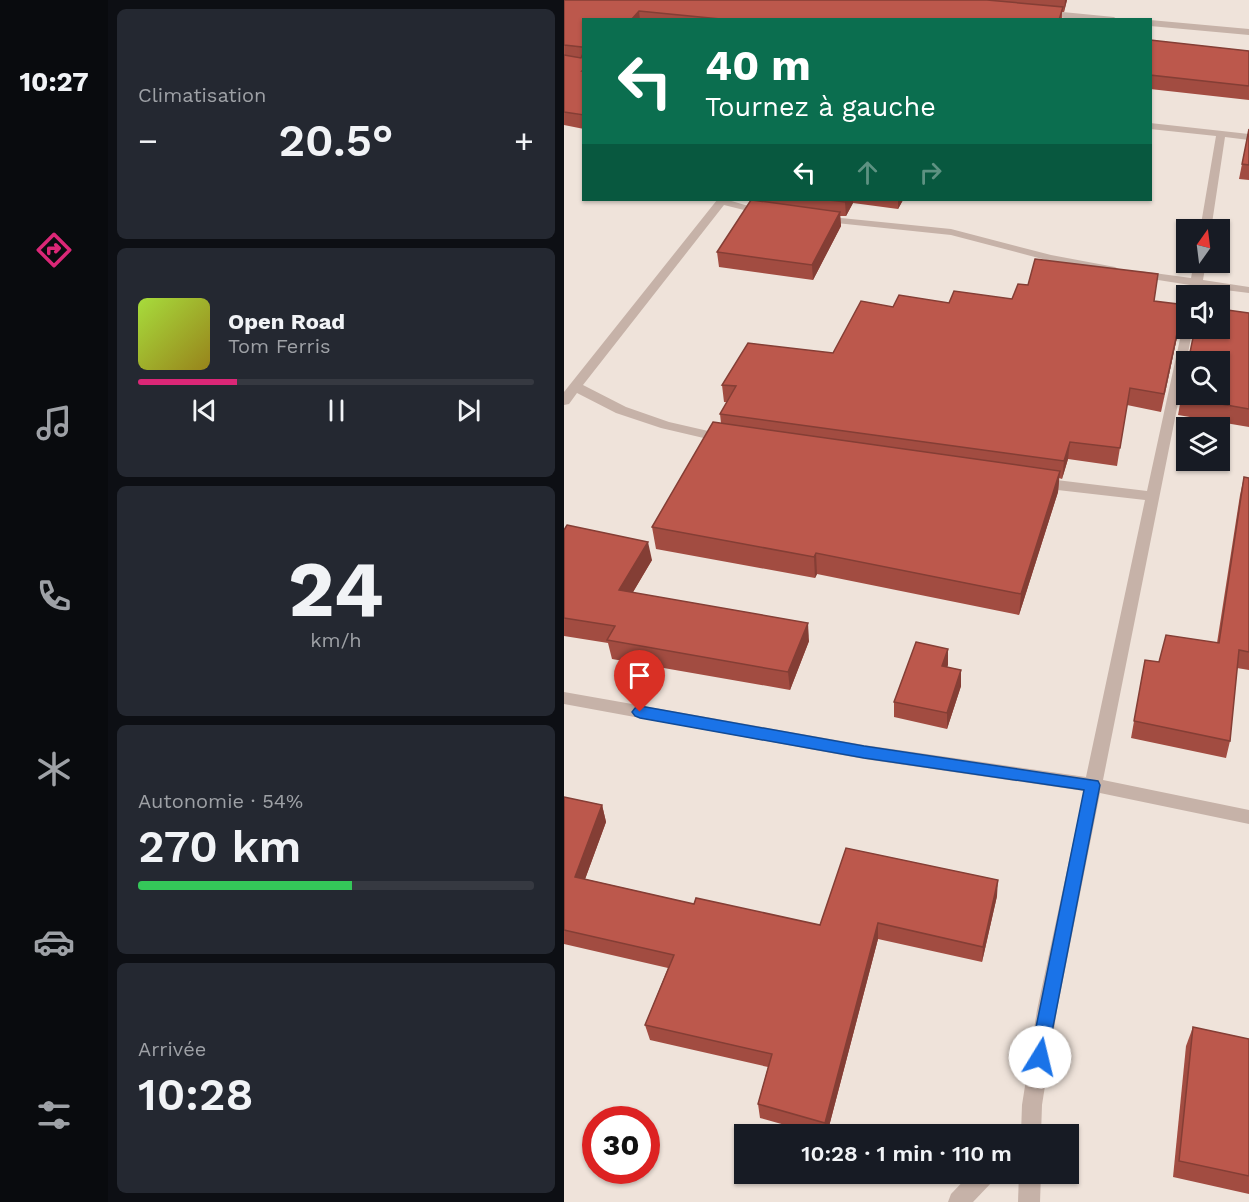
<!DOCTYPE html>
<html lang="fr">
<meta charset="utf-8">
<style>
body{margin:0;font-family:"Work Sans",sans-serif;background:#242831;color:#f1f3f6;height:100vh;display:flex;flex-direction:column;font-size:22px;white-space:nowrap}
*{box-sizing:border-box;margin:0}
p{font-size:20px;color:#9ea1a6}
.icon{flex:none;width:33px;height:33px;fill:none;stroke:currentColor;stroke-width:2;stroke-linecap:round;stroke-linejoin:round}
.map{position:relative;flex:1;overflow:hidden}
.drawer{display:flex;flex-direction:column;gap:9px;padding:9px;background:#0d0f14;width:456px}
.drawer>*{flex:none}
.hud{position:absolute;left:18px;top:18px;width:570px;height:183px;border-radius:0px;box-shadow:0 2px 4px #0004;background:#0b6e4f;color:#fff;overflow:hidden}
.needle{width:39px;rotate:14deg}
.fabs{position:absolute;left:612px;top:219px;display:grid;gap:12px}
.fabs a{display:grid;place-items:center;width:54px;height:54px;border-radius:0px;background:#171b24;box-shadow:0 2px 4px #0004;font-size:30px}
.speed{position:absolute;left:18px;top:1106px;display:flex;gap:12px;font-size:30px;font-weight:700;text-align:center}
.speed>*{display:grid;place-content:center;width:78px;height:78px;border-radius:50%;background:#171b24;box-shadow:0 2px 4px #0004;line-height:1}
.speed .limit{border:9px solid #d22;background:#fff;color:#111}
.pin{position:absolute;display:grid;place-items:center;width:51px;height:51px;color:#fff;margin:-62px -26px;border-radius:50% 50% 50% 0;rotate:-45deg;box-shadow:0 0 6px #0007}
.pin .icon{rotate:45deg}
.me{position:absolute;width:66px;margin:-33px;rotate:9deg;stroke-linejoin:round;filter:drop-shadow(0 0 4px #0008)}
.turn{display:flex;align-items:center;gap:21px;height:126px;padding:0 24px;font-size:27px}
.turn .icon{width:78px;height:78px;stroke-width:2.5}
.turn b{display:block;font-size:42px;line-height:51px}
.lanes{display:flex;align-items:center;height:57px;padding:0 24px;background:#0003;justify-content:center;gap:30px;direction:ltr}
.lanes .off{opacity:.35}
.big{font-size:45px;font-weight:600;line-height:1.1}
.drawer .card{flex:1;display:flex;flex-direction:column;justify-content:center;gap:9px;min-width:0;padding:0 21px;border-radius:9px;background:#242831}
.drawer .dial{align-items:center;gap:0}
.dial b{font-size:78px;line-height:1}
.song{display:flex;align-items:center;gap:18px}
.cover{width:72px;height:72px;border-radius:9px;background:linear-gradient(135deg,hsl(80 70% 55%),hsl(50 70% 35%))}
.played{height:6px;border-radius:3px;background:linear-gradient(90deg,#db2777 25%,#363941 25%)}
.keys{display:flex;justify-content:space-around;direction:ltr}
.heat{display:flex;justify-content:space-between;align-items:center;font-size:33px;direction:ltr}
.charge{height:9px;border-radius:4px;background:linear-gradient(90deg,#34c759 54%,#363941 0)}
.trip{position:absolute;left:170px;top:1124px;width:345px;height:60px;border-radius:0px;background:#171b24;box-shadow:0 2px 4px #0004;font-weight:600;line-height:60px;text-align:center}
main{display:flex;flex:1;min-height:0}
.tab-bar{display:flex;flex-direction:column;width:108px;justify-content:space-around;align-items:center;background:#090b0e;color:#9ea1a6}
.tab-bar .icon{width:42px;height:42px}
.tab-bar .on{color:#db2777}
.tab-bar b{font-size:27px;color:#f1f3f6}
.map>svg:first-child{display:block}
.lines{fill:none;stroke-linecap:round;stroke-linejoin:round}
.minor{fill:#c6b2a8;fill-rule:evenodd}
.wall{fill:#a24c41}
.shaded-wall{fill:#843e35}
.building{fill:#bc584c;stroke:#843e35;stroke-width:1.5}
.route{fill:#1a73e8;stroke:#114b97;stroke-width:1.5}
</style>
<main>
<nav class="tab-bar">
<b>10:27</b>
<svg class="icon on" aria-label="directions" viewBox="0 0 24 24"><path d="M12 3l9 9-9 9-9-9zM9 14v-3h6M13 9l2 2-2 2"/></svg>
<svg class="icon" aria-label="music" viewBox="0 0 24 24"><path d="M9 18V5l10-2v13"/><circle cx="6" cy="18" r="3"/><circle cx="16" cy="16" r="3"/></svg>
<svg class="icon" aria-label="phone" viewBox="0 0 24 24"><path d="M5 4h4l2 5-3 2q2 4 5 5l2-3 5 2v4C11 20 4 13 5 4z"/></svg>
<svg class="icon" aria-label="climate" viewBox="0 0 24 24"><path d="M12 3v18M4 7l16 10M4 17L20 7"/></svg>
<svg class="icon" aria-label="car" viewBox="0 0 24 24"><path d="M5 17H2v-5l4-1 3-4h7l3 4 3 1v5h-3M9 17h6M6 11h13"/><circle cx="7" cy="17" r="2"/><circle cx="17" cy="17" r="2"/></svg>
<svg class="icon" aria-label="filters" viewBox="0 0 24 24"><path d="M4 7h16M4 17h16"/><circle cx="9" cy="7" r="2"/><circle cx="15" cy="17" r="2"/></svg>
</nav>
<section class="drawer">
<div class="card"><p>Climatisation</p>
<div class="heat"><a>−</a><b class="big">20.5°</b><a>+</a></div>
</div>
<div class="card">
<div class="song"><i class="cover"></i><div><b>Open Road</b><p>Tom Ferris</p></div></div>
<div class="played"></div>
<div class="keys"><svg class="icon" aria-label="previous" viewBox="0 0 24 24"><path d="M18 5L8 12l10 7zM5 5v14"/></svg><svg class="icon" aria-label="pause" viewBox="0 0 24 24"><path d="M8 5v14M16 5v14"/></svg><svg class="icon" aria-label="next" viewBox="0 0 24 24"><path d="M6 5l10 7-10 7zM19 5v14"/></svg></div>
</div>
<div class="card dial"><b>24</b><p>km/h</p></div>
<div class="card"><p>Autonomie · 54%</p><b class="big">270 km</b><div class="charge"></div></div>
<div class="card"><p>Arrivée</p><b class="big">10:28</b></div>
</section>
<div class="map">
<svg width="685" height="1202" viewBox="0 0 685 1202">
<rect width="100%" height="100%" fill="#efe3da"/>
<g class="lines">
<g class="minor">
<polygon points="478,10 550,17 554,20 518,20 475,15 475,11"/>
<polygon points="586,20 685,29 685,35 586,26"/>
<polygon points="586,123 685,134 685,140 661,137 647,230 636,230 652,136 586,129"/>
<polygon points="153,200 164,200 205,212 200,215 160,205 19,385 62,407 105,422 166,436 168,439 166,442 161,443 97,428 52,413 13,393 5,404 0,405 0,392"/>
<polygon points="257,216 387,229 487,255 551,267 557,270 551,273 486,261 387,235 253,221 253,217"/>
<polygon points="630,262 642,262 639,280 685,287 685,293 637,287 636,296 624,296 626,285 575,277 569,274 575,271 627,278"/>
<polygon points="619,325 622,325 622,328 629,328 539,780 685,810 685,824 536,793 493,1010 478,1105 477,1134 457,1134 458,1105 473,1010 520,791 300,759 0,704 0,692 300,745 522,777 581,500 476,488 469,483 476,478 583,491"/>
<polygon points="407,1173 432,1173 429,1181 409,1202 384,1202 387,1194"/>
<polygon points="455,1173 477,1173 476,1202 454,1202"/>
</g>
</g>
<g class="wall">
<polygon points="0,0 503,0 500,12 498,12 498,20 20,20 20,129 0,125"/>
<polygon points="586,40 685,51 685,100 586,89"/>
<polygon points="685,129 685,180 675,179"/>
<polygon points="194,200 339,200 334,209 289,203 282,216 276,216 277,226 249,280 155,267 153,252"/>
<polygon points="448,299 590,301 622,305 622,323 615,328 597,412 563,405 553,466 504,459 498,479 495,478 494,492 455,615 253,574 251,578 92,549 88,527 157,423 156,414 163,402 160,402 158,385 269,353 329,307"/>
<polygon points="685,313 685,427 614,415 622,371"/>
<polygon points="680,477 685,478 685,670 673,668 666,741 662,758 567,738 581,660 595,662 653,643 676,495"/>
<polygon points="0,530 88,560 69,592 245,641 226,690 48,659 44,643 0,636"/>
<polygon points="384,665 383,667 397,670 397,686 383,729 330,717 330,702"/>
<polygon points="0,797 38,805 42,822 21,879 130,904 256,925 433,896 418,962 314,939 263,1134 253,1134 196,1118 194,1104 204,1067 86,1040 81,1025 104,968 0,944"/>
<polygon points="629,1027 685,1039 685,1194 609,1177 622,1046"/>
</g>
<g class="shaded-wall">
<polygon points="501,0 503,0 500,12"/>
<polygon points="75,11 76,20 67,20"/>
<polygon points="282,200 289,200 289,203 282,216 281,202"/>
<polygon points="334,200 339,200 334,209"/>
<polygon points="276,212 277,226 249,280 248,265"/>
<polygon points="622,308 622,323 615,328 597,412 618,310"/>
<polygon points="506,442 504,459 498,479 500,461"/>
<polygon points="496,471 494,492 455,615 457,594"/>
<polygon points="84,542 88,560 59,609 55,590"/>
<polygon points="252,553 253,574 251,578 250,557"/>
<polygon points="244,623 245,641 226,690 224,672"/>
<polygon points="384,649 384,665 378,682 378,666"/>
<polygon points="397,670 397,686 383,729 383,713"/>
<polygon points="38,805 42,822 16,893 11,877"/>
<polygon points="434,880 433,896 418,962 419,947"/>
<polygon points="314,923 314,939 263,1134 262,1134 261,1123"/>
</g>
<g class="building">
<polygon points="0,0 423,0 499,7 495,20 156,20 156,19 75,11 67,20 20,20 20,49 18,47 0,45"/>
<polygon points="586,40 685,51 685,86 586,75"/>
<polygon points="20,51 20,69 18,71 20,71 20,115 0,112 0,55 17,58"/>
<polygon points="685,129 685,165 678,164"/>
<polygon points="187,200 188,200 276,212 248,265 153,252"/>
<polygon points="265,200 282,200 281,202"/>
<polygon points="471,259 594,274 590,301 622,305 622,308 618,310 600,394 566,388 556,448 506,442 500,461 156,414 172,386 158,385 184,343 269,353 297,301 329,307 335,295 385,303 390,291 448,299 454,284 464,285"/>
<polygon points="656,309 685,313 685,409 617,397 622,371 622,394 656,394 656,362 624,362 631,328 656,328"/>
<polygon points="149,422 496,471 457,594 252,553 250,557 88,527"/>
<polygon points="680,477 685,478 685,652 675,650 666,741 570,721 581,660 595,662 602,635 655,643"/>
<polygon points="3,525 84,542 55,590 244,623 224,672 43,640 51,626 0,618 0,530"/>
<polygon points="352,642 384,649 378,666 397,670 383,713 330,702"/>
<polygon points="0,797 38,805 11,877 130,904 132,898 256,925 282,848 434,880 419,947 314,923 261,1123 194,1104 208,1054 81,1025 110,955 0,930"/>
<polygon points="629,1027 685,1039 685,1176 615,1161"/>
</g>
<polygon class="route" points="76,706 300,746 534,781 536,785 482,1063 476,1066 469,1063 466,1057 520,790 300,758 76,718 71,716 68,712 71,708"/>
</svg>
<div class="fabs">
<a><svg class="needle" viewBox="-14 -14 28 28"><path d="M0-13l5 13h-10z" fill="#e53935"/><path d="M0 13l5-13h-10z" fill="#9ea1a6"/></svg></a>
<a><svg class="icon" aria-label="sound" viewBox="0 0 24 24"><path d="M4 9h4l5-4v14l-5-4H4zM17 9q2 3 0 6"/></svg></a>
<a><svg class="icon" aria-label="search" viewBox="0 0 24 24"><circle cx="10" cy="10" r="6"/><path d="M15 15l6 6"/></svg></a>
<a><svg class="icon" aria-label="layers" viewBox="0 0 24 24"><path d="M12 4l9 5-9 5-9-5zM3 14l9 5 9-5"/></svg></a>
</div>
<div class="speed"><div class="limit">30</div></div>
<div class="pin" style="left:76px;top:712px;background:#d93025"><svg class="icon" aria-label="arrive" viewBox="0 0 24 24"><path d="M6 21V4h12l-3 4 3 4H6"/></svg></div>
<svg class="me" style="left:476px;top:1057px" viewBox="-20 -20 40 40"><circle r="19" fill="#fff"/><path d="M0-13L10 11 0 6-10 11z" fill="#1a73e8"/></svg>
<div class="trip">10:28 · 1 min · 110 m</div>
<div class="hud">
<div class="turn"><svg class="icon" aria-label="left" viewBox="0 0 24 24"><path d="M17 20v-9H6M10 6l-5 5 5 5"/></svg><div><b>40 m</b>Tournez à gauche</div></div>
<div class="lanes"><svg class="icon" aria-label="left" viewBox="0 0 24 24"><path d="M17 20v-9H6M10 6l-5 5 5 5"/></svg><svg class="icon off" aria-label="ahead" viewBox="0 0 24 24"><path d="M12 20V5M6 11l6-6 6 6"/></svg><svg class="icon off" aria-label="right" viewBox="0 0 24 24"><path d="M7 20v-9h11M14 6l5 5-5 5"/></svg></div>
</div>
</div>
</main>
